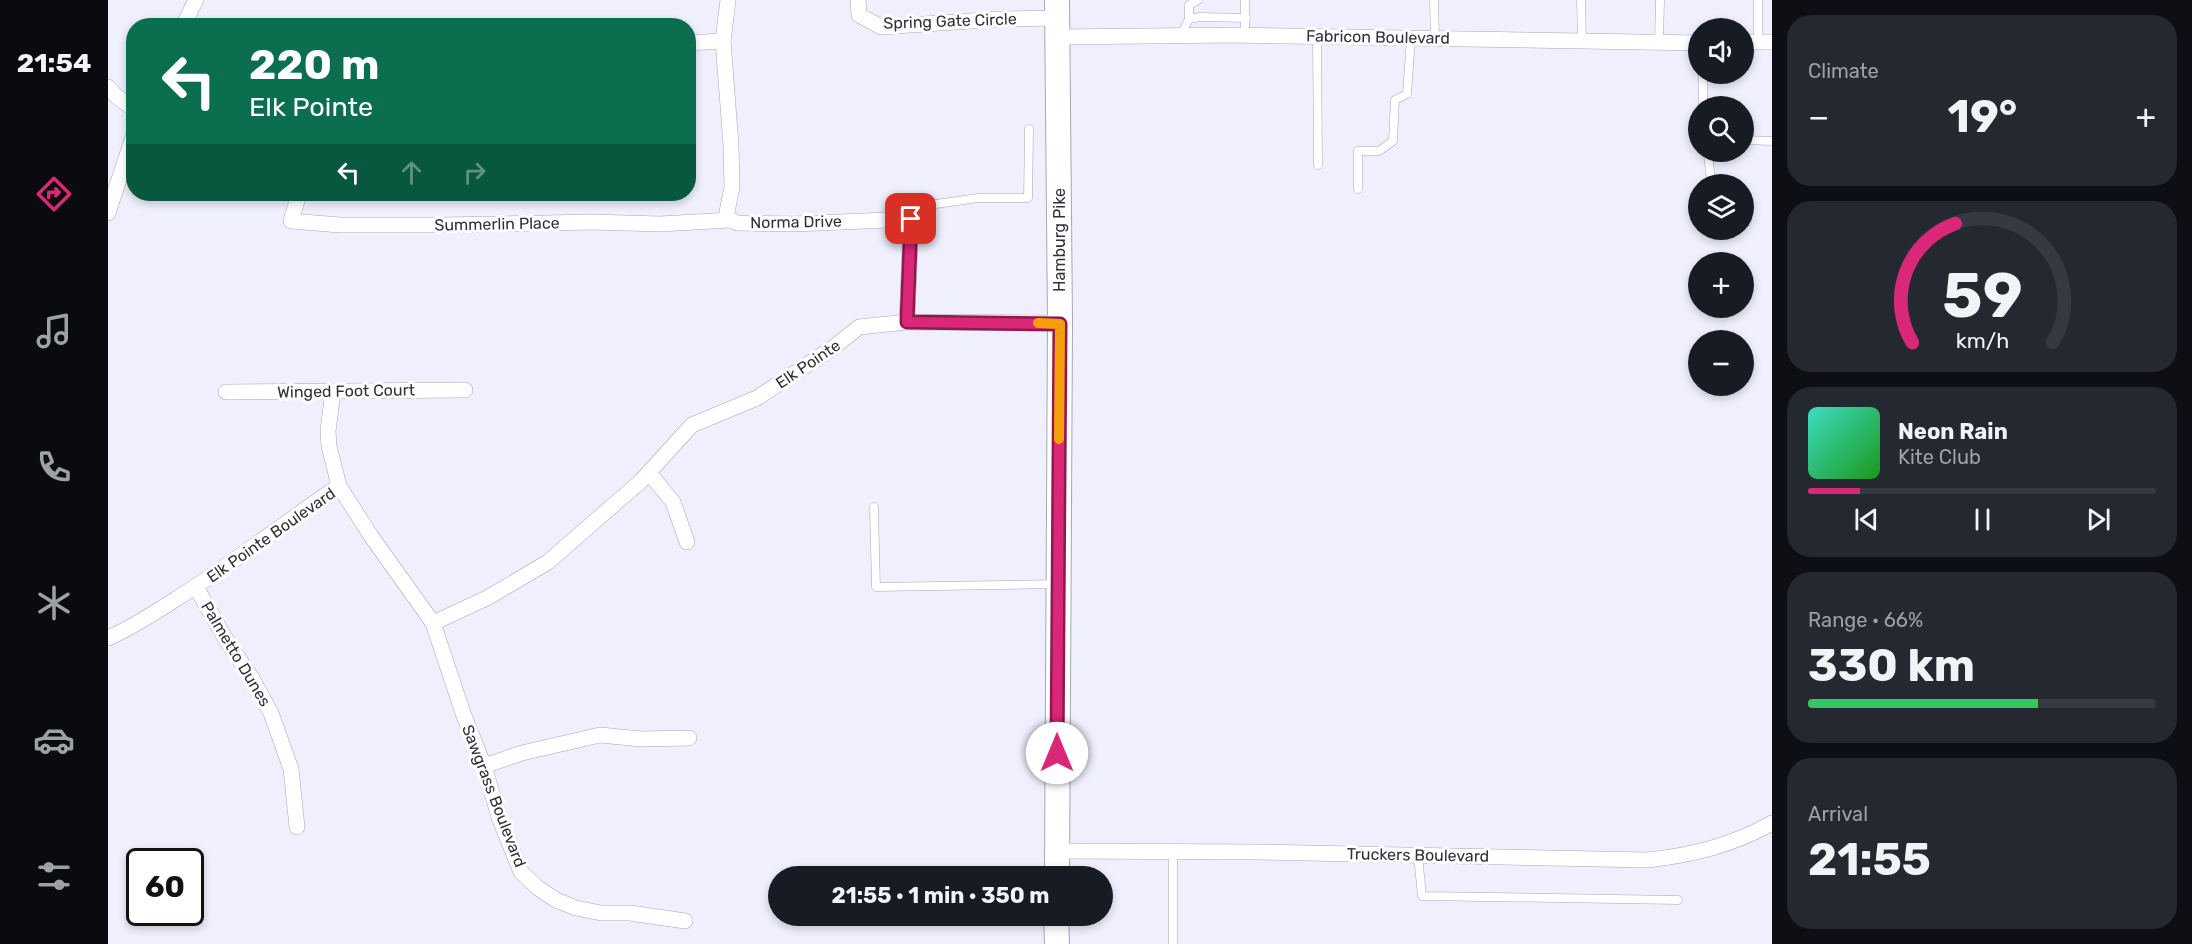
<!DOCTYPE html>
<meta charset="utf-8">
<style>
body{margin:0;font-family:Rubik,sans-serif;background:#242831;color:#f1f3f6;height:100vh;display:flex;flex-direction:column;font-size:22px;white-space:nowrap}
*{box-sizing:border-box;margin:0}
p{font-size:20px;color:#9ea1a6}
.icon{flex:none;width:33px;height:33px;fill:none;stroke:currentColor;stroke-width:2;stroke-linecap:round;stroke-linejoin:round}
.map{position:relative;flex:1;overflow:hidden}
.panel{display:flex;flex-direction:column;gap:15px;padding:15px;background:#0d0f14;width:420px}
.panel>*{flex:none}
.top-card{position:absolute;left:18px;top:18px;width:570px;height:183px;border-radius:24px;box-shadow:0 3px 9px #0003;background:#0b6e4f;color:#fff;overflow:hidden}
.buttons{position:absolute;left:1580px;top:18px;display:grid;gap:12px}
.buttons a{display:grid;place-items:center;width:66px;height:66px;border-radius:50%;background:#171b24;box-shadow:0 3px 9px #0003;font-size:30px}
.speed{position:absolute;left:18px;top:848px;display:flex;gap:12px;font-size:30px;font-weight:700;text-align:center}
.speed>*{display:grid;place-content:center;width:78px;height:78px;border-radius:50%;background:#171b24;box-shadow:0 3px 9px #0003;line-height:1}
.speed .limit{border:3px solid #111;border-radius:9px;background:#fff;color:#111}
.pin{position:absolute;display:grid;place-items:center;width:51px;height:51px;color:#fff;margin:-26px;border-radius:12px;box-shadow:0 3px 9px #0006}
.me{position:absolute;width:66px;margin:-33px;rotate:0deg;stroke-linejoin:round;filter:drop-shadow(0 0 4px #0008)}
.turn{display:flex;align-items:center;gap:21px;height:126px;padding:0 24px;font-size:27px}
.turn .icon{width:78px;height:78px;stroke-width:2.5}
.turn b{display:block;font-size:42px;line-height:51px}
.lanes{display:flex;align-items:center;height:57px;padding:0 24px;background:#0003;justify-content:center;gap:30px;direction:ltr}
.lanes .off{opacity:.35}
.big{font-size:45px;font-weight:700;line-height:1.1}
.panel .tile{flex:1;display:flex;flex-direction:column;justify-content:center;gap:9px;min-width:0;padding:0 21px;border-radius:24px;background:#242831}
.panel .dial{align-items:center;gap:0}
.dial svg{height:156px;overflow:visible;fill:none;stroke:#363941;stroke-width:7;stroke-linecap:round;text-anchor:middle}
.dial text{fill:#f1f3f6;stroke:none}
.song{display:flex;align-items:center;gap:18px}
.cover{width:72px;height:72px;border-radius:9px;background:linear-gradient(135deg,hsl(170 70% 55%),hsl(120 70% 35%))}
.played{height:6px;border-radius:3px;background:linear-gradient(90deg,#db2777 15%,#363941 15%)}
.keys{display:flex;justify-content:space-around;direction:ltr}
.heat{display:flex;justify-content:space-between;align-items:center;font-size:33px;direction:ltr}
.charge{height:9px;border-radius:4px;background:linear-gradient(90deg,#34c759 66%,#363941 0)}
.trip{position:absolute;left:660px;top:866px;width:345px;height:60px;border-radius:30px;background:#171b24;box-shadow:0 3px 9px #0003;font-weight:700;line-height:60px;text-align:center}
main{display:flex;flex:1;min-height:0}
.menu{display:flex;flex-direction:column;width:108px;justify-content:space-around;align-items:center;background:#090b0e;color:#9ea1a6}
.menu .icon{width:42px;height:42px}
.menu .active{color:#db2777}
.menu b{font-size:27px;color:#f1f3f6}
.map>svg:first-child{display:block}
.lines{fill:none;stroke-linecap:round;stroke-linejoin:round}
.service-casing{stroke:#a7a6b7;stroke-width:9}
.minor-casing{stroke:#a7a6b7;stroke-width:16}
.primary-casing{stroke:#a7a6b7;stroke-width:26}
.service{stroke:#fff;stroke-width:8}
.minor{stroke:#fff;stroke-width:15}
.primary{stroke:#fff;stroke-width:24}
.route-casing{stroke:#8e194d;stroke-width:15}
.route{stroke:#db2777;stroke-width:10}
.slow{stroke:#f59e0b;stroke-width:10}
.labels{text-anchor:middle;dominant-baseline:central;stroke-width:6;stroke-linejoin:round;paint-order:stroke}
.street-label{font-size:16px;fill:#313138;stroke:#fefefe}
</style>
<main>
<nav class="menu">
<b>21:54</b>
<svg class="icon active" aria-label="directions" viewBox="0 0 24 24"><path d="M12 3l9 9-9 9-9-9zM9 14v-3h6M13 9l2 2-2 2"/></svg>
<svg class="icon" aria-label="music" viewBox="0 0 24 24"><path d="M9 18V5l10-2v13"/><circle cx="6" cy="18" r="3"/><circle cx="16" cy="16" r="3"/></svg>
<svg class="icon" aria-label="phone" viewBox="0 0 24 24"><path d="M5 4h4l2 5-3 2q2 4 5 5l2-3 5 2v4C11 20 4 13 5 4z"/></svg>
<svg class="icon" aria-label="climate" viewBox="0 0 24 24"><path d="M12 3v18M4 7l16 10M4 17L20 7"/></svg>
<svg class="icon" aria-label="car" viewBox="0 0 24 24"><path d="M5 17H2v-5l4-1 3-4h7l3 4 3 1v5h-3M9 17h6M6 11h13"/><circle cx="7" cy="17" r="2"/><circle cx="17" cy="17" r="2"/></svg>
<svg class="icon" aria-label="filters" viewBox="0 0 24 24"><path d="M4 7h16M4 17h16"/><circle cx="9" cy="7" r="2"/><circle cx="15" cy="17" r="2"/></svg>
</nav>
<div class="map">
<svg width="1664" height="944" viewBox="0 0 1664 944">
<rect width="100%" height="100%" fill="#efeffd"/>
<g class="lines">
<g class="service-casing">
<g id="service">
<polyline points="1326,0 1327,38"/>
<polyline points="1473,0 1474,41"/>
<polyline points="1081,19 1081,5 1090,0"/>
<polyline points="1073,35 1081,19 1092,17 1138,18"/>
<polyline points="1137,35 1137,0"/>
<polyline points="1209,36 1210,165"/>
<polyline points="1551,42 1552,0"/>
<polyline points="1650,42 1650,0"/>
<polyline points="1595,74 1595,106"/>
<polyline points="1635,140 1664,141"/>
<path d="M1599 152C1603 162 1599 176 1607 184"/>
<polyline points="1250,189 1250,151 1271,151 1285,141 1287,100 1299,94 1303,38"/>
<polyline points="1635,217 1639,222"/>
<polyline points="803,219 828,204 870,198 920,198 921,129"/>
<polyline points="766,507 768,587 948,584"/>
<polyline points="1310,855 1314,896 1570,900"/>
<polyline points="1065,944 1065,851"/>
</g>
</g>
<g class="minor-casing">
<g id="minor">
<polyline points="620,0 615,41 623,145 624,187 618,217 629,223 686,224 803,219 799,322"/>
<polyline points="750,0 751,15 773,27 891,19 949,18"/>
<polyline points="75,26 88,0"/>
<polyline points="950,37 1125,35 1590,43"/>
<polyline points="1635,42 1664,42"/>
<polyline points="580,43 615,41"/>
<polyline points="0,87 9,97 26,109"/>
<polyline points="191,194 183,221 232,225 333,225 484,222 552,224 622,220"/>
<polyline points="0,213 26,134"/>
<polyline points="225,391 220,431 221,446 231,486 263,536 325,623 355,713 376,766 392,820 413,872 430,888 448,900 468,908 493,913 522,913 577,921"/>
<polyline points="118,392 357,390"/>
<polyline points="541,473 565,502 579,542"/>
<polyline points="88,587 117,638 145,680 163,713 183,769 189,827"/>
<polyline points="325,623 379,598 440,562 533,481 584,425 649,398 726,347 751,327 799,322 952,323"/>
<path d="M0 638C24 628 46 613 68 599 124 564 176 523 231 486"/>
<polyline points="376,766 414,753 492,735 533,739 581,738"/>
<path d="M949 851 1151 852 1540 860C1585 855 1625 845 1664 823"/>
</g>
</g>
<g class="primary-casing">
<g id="primary">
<polyline points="949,876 952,323 949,0"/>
<polyline points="948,915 949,944"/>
</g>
</g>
<use href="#service" class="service"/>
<use href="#minor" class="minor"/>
<use href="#primary" class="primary"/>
</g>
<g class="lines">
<g class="route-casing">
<polyline id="route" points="803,219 799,322 952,324 949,753"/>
</g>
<use href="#route" class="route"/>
<polyline class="slow" points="930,323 952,324 951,439"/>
</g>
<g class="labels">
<g class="street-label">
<text transform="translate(842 21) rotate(-2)">Spring Gate Circle</text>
<text transform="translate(1270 37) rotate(1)">Fabricon Boulevard</text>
<text transform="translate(688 222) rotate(-1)">Norma Drive</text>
<text transform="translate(389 224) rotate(-1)">Summerlin Place</text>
<text transform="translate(951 240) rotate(-90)">Hamburg Pike</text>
<text transform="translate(700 364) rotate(-34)">Elk Pointe</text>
<text transform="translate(238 391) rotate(-1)">Winged Foot Court</text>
<text transform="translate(163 535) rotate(-35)">Elk Pointe Boulevard</text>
<text transform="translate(128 654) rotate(59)">Palmetto Dunes</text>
<text transform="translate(386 796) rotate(69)">Sawgrass Boulevard</text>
<text transform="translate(1310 855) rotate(1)">Truckers Boulevard</text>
</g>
</g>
</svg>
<div class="buttons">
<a><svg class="icon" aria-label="sound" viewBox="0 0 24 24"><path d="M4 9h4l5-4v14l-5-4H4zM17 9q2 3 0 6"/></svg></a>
<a><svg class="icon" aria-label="search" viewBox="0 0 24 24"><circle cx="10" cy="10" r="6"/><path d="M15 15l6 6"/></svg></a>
<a><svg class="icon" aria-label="layers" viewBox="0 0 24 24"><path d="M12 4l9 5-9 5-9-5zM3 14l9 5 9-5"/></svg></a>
<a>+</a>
<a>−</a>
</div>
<div class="speed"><div class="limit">60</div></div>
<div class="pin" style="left:803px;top:219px;background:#d93025"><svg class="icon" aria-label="arrive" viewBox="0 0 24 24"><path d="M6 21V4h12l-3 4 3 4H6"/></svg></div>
<svg class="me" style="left:949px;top:753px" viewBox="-20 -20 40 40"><circle r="19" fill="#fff"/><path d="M0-13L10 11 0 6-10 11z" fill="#db2777"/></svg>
<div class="trip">21:55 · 1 min · 350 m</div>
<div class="top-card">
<div class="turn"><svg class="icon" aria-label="left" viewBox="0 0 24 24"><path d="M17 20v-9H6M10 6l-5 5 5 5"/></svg><div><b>220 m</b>Elk Pointe</div></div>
<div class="lanes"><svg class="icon" aria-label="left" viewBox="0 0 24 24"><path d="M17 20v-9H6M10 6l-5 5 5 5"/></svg><svg class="icon off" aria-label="ahead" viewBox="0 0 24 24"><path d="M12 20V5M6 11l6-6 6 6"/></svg><svg class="icon off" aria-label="right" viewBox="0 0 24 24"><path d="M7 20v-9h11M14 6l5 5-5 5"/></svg></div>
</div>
</div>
<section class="panel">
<div class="tile"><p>Climate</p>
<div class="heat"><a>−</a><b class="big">19°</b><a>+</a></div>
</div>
<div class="tile dial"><svg viewBox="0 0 100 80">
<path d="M14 69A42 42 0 1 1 86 69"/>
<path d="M14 69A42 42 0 0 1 36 8" stroke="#db2777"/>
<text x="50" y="56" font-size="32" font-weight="700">59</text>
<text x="50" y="72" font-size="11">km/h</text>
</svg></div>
<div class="tile">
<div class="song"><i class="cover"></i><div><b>Neon Rain</b><p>Kite Club</p></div></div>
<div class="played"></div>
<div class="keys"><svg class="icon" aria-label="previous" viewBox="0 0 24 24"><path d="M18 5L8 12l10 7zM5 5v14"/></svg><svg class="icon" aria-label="pause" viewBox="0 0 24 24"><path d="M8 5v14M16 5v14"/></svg><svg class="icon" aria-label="next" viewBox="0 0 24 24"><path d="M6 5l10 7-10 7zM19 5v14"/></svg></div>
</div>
<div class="tile"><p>Range · 66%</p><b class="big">330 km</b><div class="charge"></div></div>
<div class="tile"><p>Arrival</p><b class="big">21:55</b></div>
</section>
</main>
